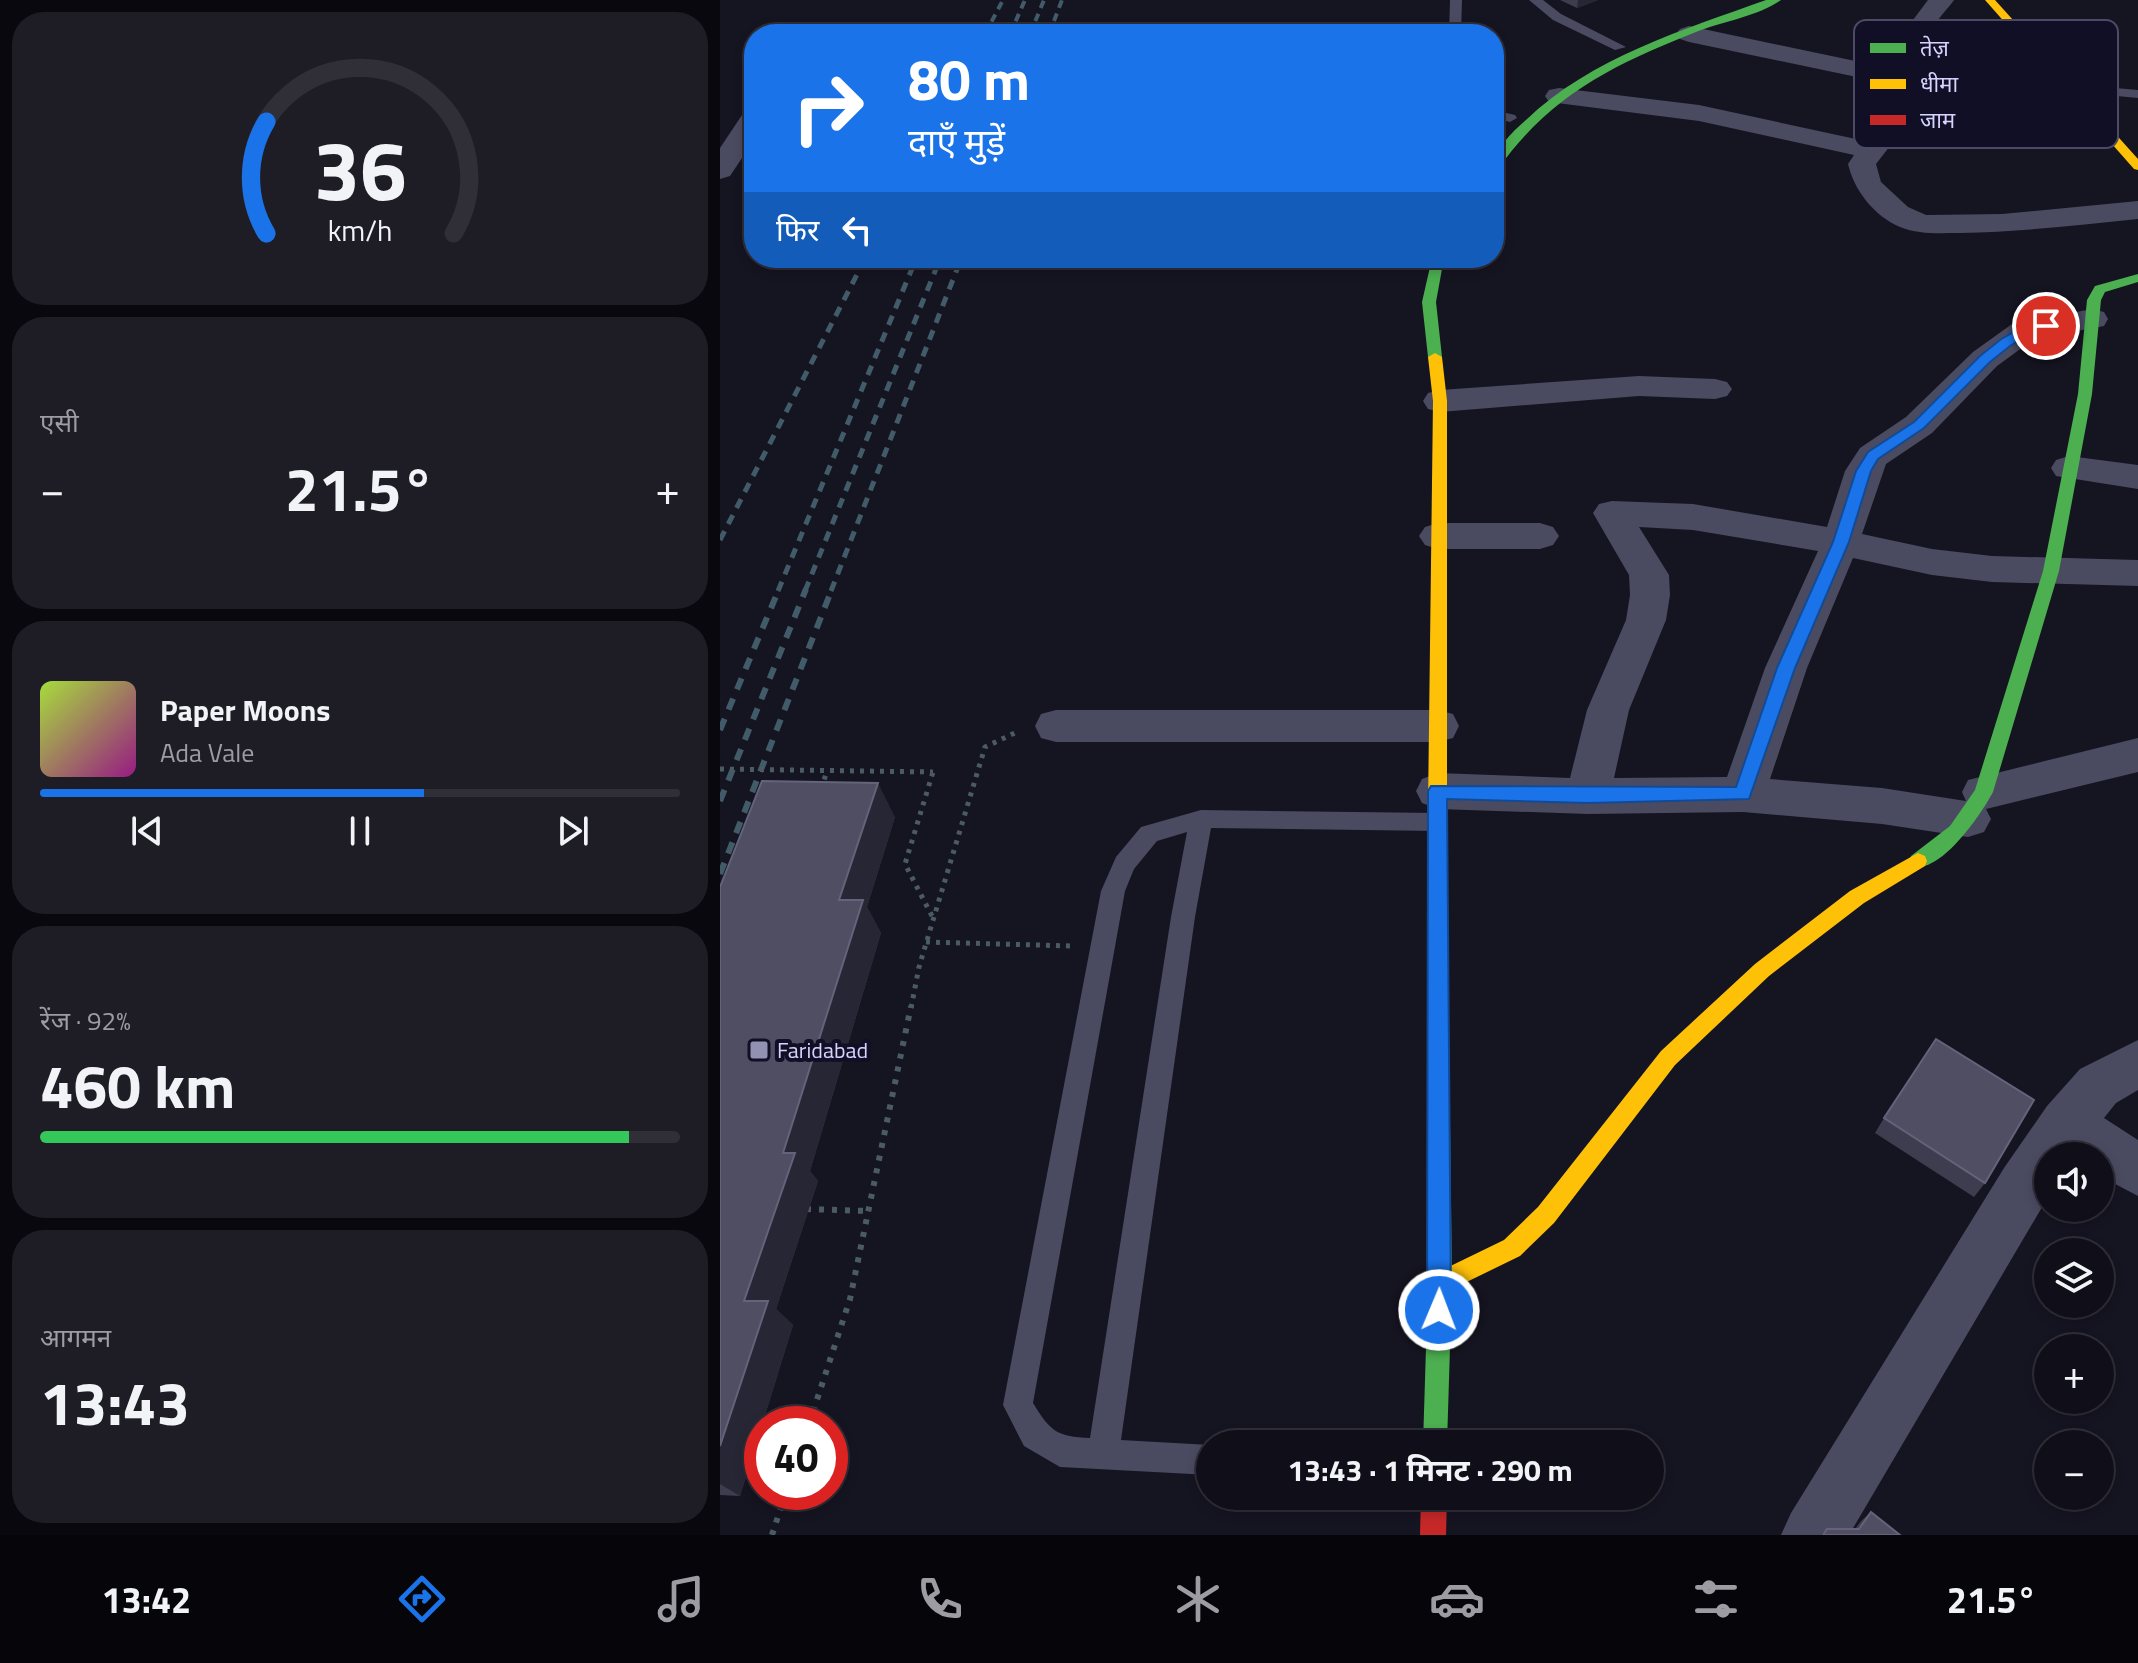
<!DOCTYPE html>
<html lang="hi">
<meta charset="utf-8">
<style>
body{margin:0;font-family:"Titillium Web","Noto Sans Devanagari",sans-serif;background:#1e1d26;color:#f1f3f6;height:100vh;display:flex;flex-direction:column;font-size:30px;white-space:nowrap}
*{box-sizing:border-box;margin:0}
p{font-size:26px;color:#9c9ca2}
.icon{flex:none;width:44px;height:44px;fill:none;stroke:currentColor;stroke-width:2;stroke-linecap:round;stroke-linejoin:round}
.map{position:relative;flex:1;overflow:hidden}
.sheet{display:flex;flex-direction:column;gap:12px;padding:12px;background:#09080e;width:720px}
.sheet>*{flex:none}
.banner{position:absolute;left:24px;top:24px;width:760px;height:244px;border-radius:32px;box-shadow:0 4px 12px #0003,0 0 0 2px #302f38;background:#1a73e8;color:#fff;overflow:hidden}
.buttons{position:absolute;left:1314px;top:1142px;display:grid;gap:16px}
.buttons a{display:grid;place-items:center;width:80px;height:80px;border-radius:50%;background:#100f19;box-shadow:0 4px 12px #0003,0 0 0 2px #302f38;font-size:40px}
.speed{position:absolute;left:24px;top:1406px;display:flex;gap:16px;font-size:40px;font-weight:700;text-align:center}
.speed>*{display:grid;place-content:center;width:104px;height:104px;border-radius:50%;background:#100f19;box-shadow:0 4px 12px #0003,0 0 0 2px #302f38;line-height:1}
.speed .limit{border:12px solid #d22;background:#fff;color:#111}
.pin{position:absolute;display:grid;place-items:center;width:68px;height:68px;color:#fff;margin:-34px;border:4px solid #fff;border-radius:50%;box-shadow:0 2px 8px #0007}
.me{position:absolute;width:88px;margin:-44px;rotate:1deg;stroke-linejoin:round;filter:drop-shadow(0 0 6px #0008)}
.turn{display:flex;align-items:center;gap:28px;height:168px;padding:0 32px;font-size:36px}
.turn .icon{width:104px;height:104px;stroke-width:2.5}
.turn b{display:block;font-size:56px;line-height:68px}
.then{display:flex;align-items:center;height:76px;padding:0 32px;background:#0003;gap:16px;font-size:30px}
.big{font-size:60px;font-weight:700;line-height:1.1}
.sheet .card{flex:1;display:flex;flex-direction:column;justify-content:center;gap:12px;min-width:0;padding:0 28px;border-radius:32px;background:#1e1d26}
.sheet .dial{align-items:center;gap:0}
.dial svg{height:208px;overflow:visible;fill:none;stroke:#302f38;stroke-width:7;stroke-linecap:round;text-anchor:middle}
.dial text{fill:#f1f3f6;stroke:none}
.song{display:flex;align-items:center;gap:24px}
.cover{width:96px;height:96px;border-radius:12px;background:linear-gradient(135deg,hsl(80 70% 55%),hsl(310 70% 35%))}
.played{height:8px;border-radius:4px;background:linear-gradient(90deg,#1a73e8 60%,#302f38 60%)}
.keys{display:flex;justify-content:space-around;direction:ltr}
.heat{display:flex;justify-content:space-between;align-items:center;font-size:44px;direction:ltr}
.charge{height:12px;border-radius:6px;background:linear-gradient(90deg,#34c759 92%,#302f38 0)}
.trip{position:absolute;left:476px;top:1430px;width:468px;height:80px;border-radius:40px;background:#100f19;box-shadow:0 4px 12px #0003,0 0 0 2px #302f38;font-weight:700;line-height:80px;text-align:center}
.tab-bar{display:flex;height:128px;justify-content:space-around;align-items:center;background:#06060a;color:#9c9ca2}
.tab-bar .icon{width:56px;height:56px}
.tab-bar .active{color:#1a73e8}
.tab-bar b{font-size:36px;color:#f1f3f6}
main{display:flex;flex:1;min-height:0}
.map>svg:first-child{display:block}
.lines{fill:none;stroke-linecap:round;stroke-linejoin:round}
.path-far1{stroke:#4b5b66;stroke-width:5;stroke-dasharray:4 6;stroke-linecap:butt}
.path{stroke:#4b5b66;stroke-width:6;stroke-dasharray:5 8;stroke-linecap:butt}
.lane{fill:#4a4a61;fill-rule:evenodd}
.street{fill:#4a4a61;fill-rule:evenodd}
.fast{fill:#4caf50;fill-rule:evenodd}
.slow{fill:#ffc107;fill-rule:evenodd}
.jam{fill:#c62828;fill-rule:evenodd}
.rail-far2{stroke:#425b69;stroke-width:4;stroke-dasharray:8 6;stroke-linecap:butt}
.rail-far1{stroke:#425b69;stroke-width:5;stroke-dasharray:10 8;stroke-linecap:butt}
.rail{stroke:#425b69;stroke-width:6;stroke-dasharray:12 10;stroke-linecap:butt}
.path-bridge{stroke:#4b5b66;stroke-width:5;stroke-dasharray:4 6;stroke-linecap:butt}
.wall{fill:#3e3d50}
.shaded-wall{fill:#272635}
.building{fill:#4f4e63;stroke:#64637b;stroke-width:2}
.route{fill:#1a73e8;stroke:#114b97;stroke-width:2}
.poi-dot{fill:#9291b1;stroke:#110f26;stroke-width:3}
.labels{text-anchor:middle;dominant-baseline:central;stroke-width:8;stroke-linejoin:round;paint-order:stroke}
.poi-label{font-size:22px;fill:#d5d4ff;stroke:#110f26;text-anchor:start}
.key{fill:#110f26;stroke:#4c4a67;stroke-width:2}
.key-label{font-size:22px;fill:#d5d4ff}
</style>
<main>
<section class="sheet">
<div class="card dial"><svg viewBox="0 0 100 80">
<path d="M14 69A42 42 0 1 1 86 69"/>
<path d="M14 69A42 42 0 0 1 14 26" stroke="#1a73e8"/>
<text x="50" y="56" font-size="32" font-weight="700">36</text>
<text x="50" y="72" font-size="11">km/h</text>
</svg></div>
<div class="card"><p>एसी</p>
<div class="heat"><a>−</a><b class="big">21.5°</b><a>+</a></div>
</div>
<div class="card">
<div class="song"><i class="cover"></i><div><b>Paper Moons</b><p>Ada Vale</p></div></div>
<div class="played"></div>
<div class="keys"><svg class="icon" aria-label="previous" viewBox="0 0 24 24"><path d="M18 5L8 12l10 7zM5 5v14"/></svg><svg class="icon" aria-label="pause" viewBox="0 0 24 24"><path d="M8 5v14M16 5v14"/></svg><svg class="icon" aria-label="next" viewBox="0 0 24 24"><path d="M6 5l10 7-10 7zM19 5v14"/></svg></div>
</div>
<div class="card"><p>रेंज · 92%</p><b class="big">460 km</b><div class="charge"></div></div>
<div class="card"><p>आगमन</p><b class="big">13:43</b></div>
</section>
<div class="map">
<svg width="1418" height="1535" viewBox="0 0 1418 1535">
<rect width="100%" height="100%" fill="#151421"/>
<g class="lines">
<g class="path-far1">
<polyline points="101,789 107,771"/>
<polyline points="212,916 185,864 213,772"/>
<polyline points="206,942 352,946"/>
<polyline points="191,1008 199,967 265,747 299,731"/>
</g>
<g class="path">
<polyline points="86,1209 149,1211"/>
<polyline points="89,1424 130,1299 191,1006"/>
<polyline points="52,1535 66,1492"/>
</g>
<g class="lane">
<polygon points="730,0 742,0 741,34 729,34"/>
<polygon points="809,0 823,0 841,14 906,47 895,50 833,20"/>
<polygon points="1349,84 1418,90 1418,98 1344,91 1344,85"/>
<polygon points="774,110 795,115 797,118 790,122 774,118"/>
<path d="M481 810 717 813 725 816 728 822 725 828 717 831 491 828 475 917 401 1440 490 1445V1475L340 1467 304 1446 283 1405 381 891 396 857 421 827ZM467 832 451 917 370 1438C337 1437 330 1431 313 1403L405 891 414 869 437 841Z"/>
</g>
<g class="street">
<path d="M1208 0H1234C1228 9 1219 16 1215 26 1201 55 1209 86 1191 113L1181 115 1171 113 1167 107 1175 85 969 42 960 39 956 34 960 29 969 26 1178 70 1190 24Z"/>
<path d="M839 88 979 105 1145 141 1151 133 1214 122 1371 105 1381 107 1385 113 1381 119 1170 146 1156 164 1161 182 1188 207 1206 215 1282 214 1418 201V219C1359 225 1300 232 1241 233 1221 233 1199 235 1180 227 1154 216 1134 190 1128 164L1134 155 979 121 829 102 825 96 829 90Z"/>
<polygon points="34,110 34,140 10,176 0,179 0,148 24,112"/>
<path d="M1372 309 1384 312 1388 319 1384 326 1314 339 1277 366 1212 433 1166 464 1142 534 1212 549 1272 556 1418 560V586L1272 582 1212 575 1133 558 1087 668 1050 779 1162 788 1246 801 1242 792 1248 780 1418 738V772L1266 809 1271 819 1264 832 1248 837 1162 824 1023 812 868 814 718 809 702 803 696 791 702 779 718 773 850 778 867 710 906 620 910 595 909 575 873 513 879 504 892 501 973 504 1107 527 1125 471 1140 448 1186 417 1253 352 1292 324ZM919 527 973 530 1098 551 1045 668 1007 777 894 778 909 710 946 620 950 595 949 575Z"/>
<polygon points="919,376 995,379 1007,382 1012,389 1007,396 995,399 919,396 720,412 708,409 703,401 708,393 720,390"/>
<polygon points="1349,456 1418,465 1418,489 1336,476 1331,468 1336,460"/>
<polygon points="718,523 820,523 833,527 839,536 833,545 820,549 718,549 705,545 699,536 705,527"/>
<polygon points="336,710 718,710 733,714 739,726 733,738 718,742 336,742 321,738 315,726 321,714"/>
<polygon points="1418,1040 1418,1090 1396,1103 1384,1118 1418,1140 1418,1196 1380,1176 1380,1156 1328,1156 1328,1197 1129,1535 1061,1535 1071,1513 1284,1168 1327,1106 1360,1069"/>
</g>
<g class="fast">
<path d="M1046 0H1061C1040 15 1006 21 981 30 897 63 832 93 778 169L774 170C774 149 791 133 806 120 872 57 963 30 1046 0Z"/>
<polygon points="712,258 724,258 716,302 722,357 715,361 708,357 702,302"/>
<path d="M1418 274V282L1385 292 1381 300 1372 394 1339 571 1273 792C1262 813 1220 876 1191 866L1189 861 1191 856 1230 826 1255 790 1323 571 1358 394 1367 300 1375 286Z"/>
<polygon points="717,881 724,883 727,889 732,1283 727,1444 703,1444 708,1283 707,889 710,883"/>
</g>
<g class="slow">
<polygon points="1265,0 1275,0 1418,159 1418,170 1414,169"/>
<polygon points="715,353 722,357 727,401 727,889 724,895 717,897 710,895 707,889 713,401 708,357"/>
<polygon points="1198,853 1205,856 1207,861 1205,866 1144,903 1049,976 955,1065 834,1223 800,1256 720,1295 712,1291 708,1283 712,1275 784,1240 818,1207 941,1051 1035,964 1130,891"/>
</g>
<polygon class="jam" points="701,1496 727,1496 726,1535 700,1535"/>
<g class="rail-far2">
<polyline points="265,34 283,0"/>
<polyline points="290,34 305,0"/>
<polyline points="310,34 324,0"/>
<polyline points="329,34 342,0"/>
<polyline points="144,261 146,258"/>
<polyline points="196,261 197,258"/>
<polyline points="219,261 220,258"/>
<polyline points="240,261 241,258"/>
</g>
<g class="rail-far1">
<polyline points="0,540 145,259"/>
<polyline points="58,591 196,259"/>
<polyline points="85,591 220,259"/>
<polyline points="111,591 241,259"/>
</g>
<g class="rail">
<polyline points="0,730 59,589"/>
<polyline points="0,801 86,589"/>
<polyline points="0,874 112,589"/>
</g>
<polyline class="path-bridge" points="0,769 213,772"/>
</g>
<g class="wall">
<polygon points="840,0 878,0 857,8"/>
<polygon points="175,817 147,907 161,933 90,1171 98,1181 56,1309 73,1325 20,1496 0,1495 0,887"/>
<polygon points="1164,1118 1265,1183 1254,1197 1155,1133"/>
<polygon points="1151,1512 1180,1535 1101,1535 1107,1529 1135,1529 1141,1521"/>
</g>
<g class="shaded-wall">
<polygon points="858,0 878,0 857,8"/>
<polygon points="158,783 175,817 147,907 161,933 90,1171 98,1181 56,1309 73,1325 20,1496 0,1484 0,1446 24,1301 119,900"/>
</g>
<g class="building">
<polygon points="42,781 158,783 119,900 143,900 63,1153 75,1153 24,1301 48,1301 0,1446 0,887"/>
<polygon points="1216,1039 1314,1100 1265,1183 1164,1118"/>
<polygon points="1151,1512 1180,1535 1103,1535 1107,1529 1139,1529"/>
</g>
<polygon class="route" points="1326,322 1331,323 1331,328 1309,334 1290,346 1270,362 1204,428 1158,459 1151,471 1129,542 1075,668 1029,799 868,803 727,799 731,1310 728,1318 719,1322 711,1318 707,1310 708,791 711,786 1016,787 1057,668 1113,542 1136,471 1148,452 1194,422 1260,356 1280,340 1300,328"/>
<rect class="poi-dot" x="29" y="1040" width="20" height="20" rx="4"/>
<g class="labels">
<g class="poi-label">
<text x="57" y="1050">Faridabad</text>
</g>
</g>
<rect x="1134" y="20" width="264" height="128" rx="12" class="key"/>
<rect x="1150" y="43" width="36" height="10" fill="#4caf50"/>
<rect x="1150" y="79" width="36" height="10" fill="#ffc107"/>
<rect x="1150" y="115" width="36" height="10" fill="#c62828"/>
<g class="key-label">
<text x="1200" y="56">तेज़</text>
<text x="1200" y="92">धीमा</text>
<text x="1200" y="128">जाम</text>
</g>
</svg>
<div class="buttons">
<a><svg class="icon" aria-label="sound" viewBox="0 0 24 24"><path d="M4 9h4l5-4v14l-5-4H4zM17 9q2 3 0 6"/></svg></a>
<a><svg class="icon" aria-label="layers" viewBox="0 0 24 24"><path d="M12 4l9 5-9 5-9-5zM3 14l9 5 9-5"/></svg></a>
<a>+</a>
<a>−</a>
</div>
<div class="speed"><div class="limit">40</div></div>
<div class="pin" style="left:1326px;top:326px;background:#d93025"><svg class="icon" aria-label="arrive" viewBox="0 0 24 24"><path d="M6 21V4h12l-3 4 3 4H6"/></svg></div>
<svg class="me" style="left:719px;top:1310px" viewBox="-20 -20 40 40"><circle r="17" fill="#1a73e8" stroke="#fff" stroke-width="3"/><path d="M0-11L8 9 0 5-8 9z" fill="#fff"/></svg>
<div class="trip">13:43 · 1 मिनट · 290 m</div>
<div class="banner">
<div class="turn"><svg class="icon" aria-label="right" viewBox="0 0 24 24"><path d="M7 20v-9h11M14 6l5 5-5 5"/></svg><div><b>80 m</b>दाएँ मुड़ें</div></div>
<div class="then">फिर<svg class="icon" aria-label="left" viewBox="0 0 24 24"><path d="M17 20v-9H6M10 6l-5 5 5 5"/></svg></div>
</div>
</div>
</main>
<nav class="tab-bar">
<b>13:42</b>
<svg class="icon active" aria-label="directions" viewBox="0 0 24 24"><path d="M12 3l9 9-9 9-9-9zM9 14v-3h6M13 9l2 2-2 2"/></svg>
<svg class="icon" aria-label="music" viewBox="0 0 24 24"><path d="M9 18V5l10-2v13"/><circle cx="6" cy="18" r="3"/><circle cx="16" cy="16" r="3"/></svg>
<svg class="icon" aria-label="phone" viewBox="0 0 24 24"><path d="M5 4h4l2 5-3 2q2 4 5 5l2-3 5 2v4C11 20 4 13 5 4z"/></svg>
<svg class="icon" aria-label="climate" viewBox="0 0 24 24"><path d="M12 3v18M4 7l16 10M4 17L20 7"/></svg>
<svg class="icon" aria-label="car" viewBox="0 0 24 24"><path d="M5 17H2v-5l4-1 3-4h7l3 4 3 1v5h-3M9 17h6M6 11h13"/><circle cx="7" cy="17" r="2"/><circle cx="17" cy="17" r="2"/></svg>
<svg class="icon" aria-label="filters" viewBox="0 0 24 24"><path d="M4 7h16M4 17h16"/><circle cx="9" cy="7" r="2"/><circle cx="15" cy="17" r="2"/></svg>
<b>21.5°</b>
</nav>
